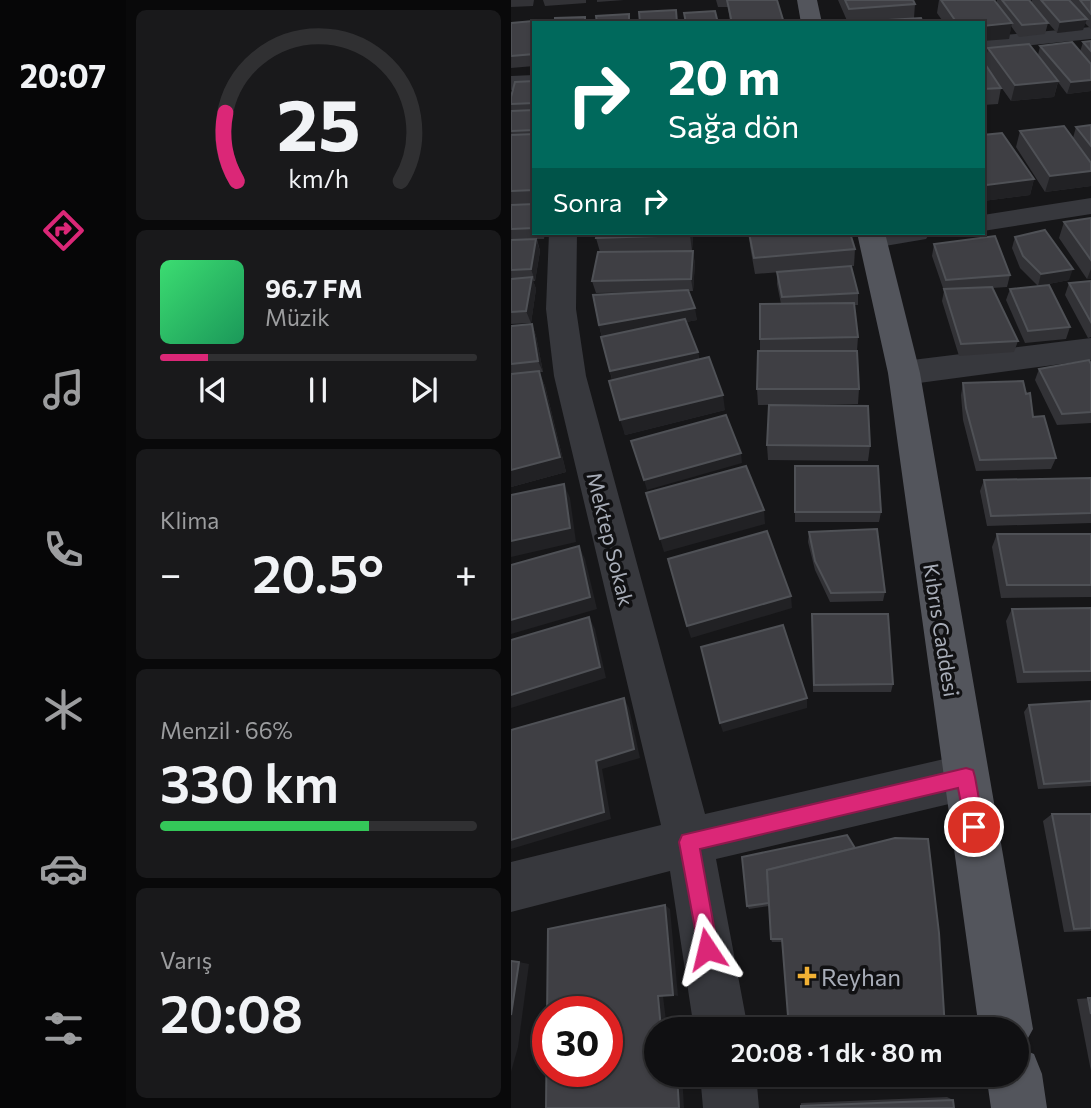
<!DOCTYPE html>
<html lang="tr">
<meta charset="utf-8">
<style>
body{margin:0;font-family:Commissioner,sans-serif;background:#19191b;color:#f1f3f6;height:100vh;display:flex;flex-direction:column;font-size:26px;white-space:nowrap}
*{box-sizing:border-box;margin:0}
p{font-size:23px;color:#9c9d9f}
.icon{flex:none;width:38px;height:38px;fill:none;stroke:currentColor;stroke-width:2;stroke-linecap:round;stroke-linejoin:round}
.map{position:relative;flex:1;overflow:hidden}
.side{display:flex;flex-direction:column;gap:10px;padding:10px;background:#09090a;width:385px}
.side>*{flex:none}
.hud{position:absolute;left:21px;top:21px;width:453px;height:214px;border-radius:0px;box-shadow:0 2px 5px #0004,0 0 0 2px #303032;background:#00695c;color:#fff;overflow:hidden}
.speed{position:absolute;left:21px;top:996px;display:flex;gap:14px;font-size:35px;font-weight:700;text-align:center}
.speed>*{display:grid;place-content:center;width:91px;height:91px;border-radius:50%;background:#101012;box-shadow:0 2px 5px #0004,0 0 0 2px #303032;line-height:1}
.speed .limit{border:10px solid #d22;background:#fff;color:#111}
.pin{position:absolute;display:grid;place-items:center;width:60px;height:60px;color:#fff;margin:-30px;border:4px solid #fff;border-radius:50%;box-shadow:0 2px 7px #0007}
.me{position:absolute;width:77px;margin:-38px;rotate:350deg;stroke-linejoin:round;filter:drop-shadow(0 0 5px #0008)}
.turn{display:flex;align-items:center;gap:24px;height:147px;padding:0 21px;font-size:32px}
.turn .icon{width:91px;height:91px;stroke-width:2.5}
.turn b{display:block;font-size:49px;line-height:60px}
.then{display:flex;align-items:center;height:66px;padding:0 21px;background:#0003;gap:14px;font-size:26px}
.big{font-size:52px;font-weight:600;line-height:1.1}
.side .widget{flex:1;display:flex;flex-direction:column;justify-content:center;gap:10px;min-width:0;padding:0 24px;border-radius:10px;background:#19191b}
.side .dial{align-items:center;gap:0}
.dial svg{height:182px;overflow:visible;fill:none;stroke:#303032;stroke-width:7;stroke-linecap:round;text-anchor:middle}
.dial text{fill:#f1f3f6;stroke:none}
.song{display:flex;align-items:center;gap:21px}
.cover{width:84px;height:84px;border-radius:10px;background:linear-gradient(135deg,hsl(140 70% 55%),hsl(150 70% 35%))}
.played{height:7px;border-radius:4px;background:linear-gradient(90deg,#db2777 15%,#303032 15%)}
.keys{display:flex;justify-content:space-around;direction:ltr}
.heat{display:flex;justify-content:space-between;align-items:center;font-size:38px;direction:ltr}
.charge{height:10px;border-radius:5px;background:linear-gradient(90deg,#34c759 66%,#303032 0)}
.trip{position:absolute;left:133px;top:1017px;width:385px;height:70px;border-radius:35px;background:#101012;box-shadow:0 2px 5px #0004,0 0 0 2px #303032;font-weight:600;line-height:70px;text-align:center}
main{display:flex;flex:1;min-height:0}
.tab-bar{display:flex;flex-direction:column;width:126px;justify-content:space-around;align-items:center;background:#060607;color:#9c9d9f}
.tab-bar .icon{width:49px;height:49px}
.tab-bar .active{color:#db2777}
.tab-bar b{font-size:32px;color:#f1f3f6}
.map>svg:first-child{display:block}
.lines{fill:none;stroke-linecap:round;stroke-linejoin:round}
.minor{fill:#37383d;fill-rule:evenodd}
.major{fill:#53555c;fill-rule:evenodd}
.wall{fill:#323236}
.shaded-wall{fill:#212124}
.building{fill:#3f3f44;stroke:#4f5156;stroke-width:2;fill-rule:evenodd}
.route{fill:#db2777;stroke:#8e194d;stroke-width:2}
.poi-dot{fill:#f2b134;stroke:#111113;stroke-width:2.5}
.labels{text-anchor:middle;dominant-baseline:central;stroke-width:7;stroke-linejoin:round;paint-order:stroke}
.street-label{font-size:21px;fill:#a8adb8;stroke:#111113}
.near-poi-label{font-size:24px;fill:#a8adb8;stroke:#111113;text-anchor:start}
</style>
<main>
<nav class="tab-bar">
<b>20:07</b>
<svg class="icon active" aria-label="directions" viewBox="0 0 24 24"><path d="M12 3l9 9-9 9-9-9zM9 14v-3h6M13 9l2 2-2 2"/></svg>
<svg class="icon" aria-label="music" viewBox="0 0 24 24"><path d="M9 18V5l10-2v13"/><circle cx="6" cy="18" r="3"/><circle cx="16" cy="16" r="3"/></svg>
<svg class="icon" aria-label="phone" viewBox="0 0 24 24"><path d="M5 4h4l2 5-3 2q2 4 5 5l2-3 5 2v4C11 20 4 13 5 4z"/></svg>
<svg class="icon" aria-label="climate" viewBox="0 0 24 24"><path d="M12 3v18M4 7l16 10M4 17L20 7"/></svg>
<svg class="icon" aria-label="car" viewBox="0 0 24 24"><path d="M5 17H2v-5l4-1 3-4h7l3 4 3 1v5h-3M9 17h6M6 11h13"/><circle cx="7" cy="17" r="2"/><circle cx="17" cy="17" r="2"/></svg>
<svg class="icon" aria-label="filters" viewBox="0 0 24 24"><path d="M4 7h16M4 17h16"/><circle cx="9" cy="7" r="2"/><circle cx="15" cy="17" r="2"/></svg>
</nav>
<section class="side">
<div class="widget dial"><svg viewBox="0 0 100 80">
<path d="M14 69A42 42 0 1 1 86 69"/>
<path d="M14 69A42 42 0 0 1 9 39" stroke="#db2777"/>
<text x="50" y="56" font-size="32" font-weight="700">25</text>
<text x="50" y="72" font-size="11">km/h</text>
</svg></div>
<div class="widget">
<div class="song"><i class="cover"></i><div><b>96.7 FM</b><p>Müzik</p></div></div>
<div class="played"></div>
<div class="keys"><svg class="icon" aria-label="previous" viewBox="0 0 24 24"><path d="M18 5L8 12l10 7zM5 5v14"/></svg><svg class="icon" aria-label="pause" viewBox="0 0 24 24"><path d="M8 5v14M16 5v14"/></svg><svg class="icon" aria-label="next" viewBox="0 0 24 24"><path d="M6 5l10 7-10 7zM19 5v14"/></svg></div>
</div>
<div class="widget"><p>Klima</p>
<div class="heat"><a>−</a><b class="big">20.5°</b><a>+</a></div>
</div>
<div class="widget"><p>Menzil · 66%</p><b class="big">330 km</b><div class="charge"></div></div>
<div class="widget"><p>Varış</p><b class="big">20:08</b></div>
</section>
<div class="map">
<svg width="580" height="1108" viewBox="0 0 580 1108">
<rect width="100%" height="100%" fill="#161618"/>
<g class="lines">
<g class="minor">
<polygon points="580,27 580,39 472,50 472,37"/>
<polygon points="23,75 23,89 0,90 0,76"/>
<polygon points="580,198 580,214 472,231 472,215"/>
<polygon points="38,233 66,233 65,309 75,376 194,814 455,754 471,761 478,777 471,793 455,800 205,859 237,1029 183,1029 159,871 0,912 0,862 150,825 43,376 35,309"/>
<polygon points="352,233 419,233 415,239 362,248 352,245 348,239"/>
<polygon points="580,338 580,360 393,385 381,381 377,373 381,365 393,361"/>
<polygon points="189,1074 245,1074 248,1108 192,1108"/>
</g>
<g class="major">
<polygon points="286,0 306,0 311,23 290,23"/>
<polygon points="346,233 374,233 409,373 522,1029 511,1049 523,1054 531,1074 536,1108 480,1108 475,1074 506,1074 506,1029 468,1029 377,373"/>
</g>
</g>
<g class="wall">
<polygon points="0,0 23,0 22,6 0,7"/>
<polygon points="32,0 75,0 75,3 34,6"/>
<polygon points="86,0 113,0 86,2"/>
<polygon points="205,0 266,0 273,23 219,23 217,7 207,7"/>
<polygon points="327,0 402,0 404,4 403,18 412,23 337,23"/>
<polygon points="428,0 483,0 486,3 486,0 518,0 520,3 521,0 580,0 580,29 574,23 572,30 546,33 527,11 537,23 534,34 508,37 500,26 498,39 472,23 433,23 426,13"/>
<polygon points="0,23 23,23 23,66 0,68"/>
<polygon points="580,41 580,91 556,94 547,82 543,97 500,101 485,80 490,88 487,104 472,105 472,61 474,63 477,48 527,55 529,46 569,52 572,42"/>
<polygon points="23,81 23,233 34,233 33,239 26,239 29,251 24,281 22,281 25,289 20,323 0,324 0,97"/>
<polygon points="580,125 580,186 534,192 505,147 509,131 562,138 565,127"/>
<polygon points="472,135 523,179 519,195 472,201"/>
<polygon points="580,218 580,279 576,279 548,238 553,222"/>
<polygon points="86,233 182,233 181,251 184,263 182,291 177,291 186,320 175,322 187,352 188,360 214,410 114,435 88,325 153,292 85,293 81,281 89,252 85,238"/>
<polygon points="238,233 344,249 343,266 340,266 347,293 347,305 343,305 347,337 346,351 348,389 347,404 247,405 246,389 249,351 249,339 270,304 266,284 266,272 296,270 244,274 239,246"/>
<polygon points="504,237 558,280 527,286 509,268 501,248"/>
<polygon points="423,244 499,275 496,287 481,288 507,341 503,352 448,356 431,301 433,291 421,256"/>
<polygon points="580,281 580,337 577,338 554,295 558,283"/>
<polygon points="499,289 559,327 555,339 514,343 495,300"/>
<polygon points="21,324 25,336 32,372 28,372 34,386 55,472 0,487 0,326"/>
<polygon points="580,364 580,423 546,425 524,380 528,369"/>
<polygon points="452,383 515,394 522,417 545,458 540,469 465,471 452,420 450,395"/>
<polygon points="256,445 359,446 357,461 257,460"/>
<polygon points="284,466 370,512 368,522 284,522"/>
<polygon points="580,478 580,523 476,526 469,491 473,480"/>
<polygon points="298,532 374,592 372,601 319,602 304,570 297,542"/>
<polygon points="486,534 580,534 580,597 490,598 481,547"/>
<polygon points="580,608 580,681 506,683 495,621 501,609"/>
<polygon points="301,614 382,684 380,692 302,692"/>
<polygon points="580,701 580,786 527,789 513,712 518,705"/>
<polygon points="541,814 580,814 580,931 553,932 532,821"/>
<polygon points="336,835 271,942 261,942 260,939 258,906 238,909 236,906"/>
<polygon points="580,998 580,1071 566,999"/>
<polygon points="436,1097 442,1100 290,1106 290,1103"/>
</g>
<g class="shaded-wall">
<polygon points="576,19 572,30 546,33 549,22"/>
<polygon points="501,23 498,39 472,41 472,26"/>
<polygon points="580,80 580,91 556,94 560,82"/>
<polygon points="547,81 543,97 500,101 504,85"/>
<polygon points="580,171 580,186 534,192 539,176"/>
<polygon points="523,179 519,195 472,201 476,185"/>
<polygon points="179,233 182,233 181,251 179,235"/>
<polygon points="25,239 29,251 24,281 20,269"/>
<polygon points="182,251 184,263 182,291 180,279"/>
<polygon points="562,269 558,280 527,286 530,274"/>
<polygon points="580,269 580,279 576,279"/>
<polygon points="21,277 25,289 20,323 15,311"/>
<polygon points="184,308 186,320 91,337 88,325"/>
<polygon points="21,324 25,336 32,372 27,361"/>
<polygon points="187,352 188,363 102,383 99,371"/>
<polygon points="28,371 34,386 55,472 0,487 0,470"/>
<polygon points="212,395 214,410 114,435 109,420"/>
<polygon points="230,453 231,463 136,490 133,480"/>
<polygon points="53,484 59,498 65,542 0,557 0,541"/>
<polygon points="253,510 254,524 153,552 149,539"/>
<polygon points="68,546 74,559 86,609 0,634 0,620"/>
<polygon points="280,596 281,608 180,638 176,626"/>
<polygon points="78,617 84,629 95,678 0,708 0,695"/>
<polygon points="113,698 118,708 129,758 91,769 100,819 0,849 0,840 85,761"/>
<polygon points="296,698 296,708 212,732 209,723"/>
<polygon points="154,905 159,909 167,996 162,995"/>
<polygon points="8,962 18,964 7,1047 0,1072 0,1015"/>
<polygon points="147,996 152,996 156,1029 150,1029"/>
<polygon points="166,1074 171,1074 173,1108 168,1108"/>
</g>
<g class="building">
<polygon points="216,0 266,0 273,23 221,23"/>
<polygon points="334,0 402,0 404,4 338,9"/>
<polygon points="430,0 483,0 501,23 472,26 472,23 446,23"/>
<polygon points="491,0 518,0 537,23 511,25"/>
<polygon points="530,0 558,0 576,19 549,22"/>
<polygon points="569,0 580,0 580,14"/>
<polygon points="165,10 166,23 129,23 128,12"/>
<polygon points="204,11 207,23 175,23 173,13"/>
<polygon points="118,14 118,23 86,23 85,16"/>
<polygon points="74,17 74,23 44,23 44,18"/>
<polygon points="410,18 412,23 342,23 341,22"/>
<polygon points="33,20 33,23 23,23 23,54 0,56 0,23"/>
<polygon points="580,41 580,51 572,42"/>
<polygon points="561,42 580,64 580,80 560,82 529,46"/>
<polygon points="518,44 547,81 504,85 477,48"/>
<polygon points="472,61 490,88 472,89"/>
<polygon points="23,81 23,103 0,104 0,97 4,82"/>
<polygon points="23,110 23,130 0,131 0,111"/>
<polygon points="580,125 580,146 565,127"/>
<polygon points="553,126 580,163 580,171 539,176 509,131"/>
<polygon points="491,133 523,179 476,185 472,179 472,135"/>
<polygon points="23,134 23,190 0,191 0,135"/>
<polygon points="23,204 23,228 0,229 0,205"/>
<polygon points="580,218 580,260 553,222"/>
<polygon points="534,230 562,269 530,274 512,256 504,237"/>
<polygon points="86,233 179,233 179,235 85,238"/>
<polygon points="238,233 339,233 344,249 243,258"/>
<polygon points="484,236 499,275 435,280 423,244"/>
<polygon points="25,239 20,269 0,270 0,240"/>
<polygon points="182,251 180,279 81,281 87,252"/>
<polygon points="340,266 347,293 271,297 266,272"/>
<polygon points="21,277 15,311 0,312 0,279"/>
<polygon points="580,281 580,322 558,283"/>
<polygon points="538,285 559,327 517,331 499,289"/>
<polygon points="481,287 507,341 450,344 433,289"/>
<polygon points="177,290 184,308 88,325 82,295"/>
<polygon points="343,303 347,337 249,339 249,304"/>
<polygon points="174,319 187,352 99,371 90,337"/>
<polygon points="21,324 27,361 0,364 0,326"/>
<polygon points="247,351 346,351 348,389 246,389"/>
<polygon points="198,357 212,395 109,420 98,381"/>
<polygon points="578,360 580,364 580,412 551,414 528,369"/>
<polygon points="28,371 49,457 0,470 0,374"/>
<polygon points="512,381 515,394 519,393 522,417 533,416 545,458 469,460 455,408 452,383"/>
<polygon points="258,405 357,406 359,446 256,445"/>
<polygon points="215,415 230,453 133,480 120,441"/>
<polygon points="235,466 253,510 149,539 135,493"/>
<polygon points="284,466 367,466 370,512 284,512"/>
<polygon points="580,478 580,513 480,516 473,480"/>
<polygon points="53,484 59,528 0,541 0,495"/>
<polygon points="366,529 374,592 320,593 304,561 298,532"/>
<polygon points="256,531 280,596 176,626 157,559"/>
<polygon points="486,534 580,534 580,585 496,585"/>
<polygon points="68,546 79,597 0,620 0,565"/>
<polygon points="580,608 580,671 513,672 501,609"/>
<polygon points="301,614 377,614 382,684 303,685"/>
<polygon points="78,617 89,667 0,695 0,640"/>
<polygon points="272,625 296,698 209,723 190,647"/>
<polygon points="113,698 123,749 85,761 93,812 0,840 0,730"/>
<polygon points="580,701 580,781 533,784 518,705"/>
<polygon points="541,814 580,814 580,928 563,929"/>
<polygon points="336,835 344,848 256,870 258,903 236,906 231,857"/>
<polygon points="384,838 417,839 428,933 434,1029 278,1029 271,939 260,939 256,870"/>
<path d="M154 905 162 995 147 996 150 1029H145V1074H166L168 1108H35L37 929ZM37 1012H96V1071H37Z"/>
<polygon points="0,961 8,962 0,1015"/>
<polygon points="577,998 580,998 580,1014"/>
<polygon points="442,1100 443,1108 290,1108 290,1106"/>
</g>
<polygon class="route" points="455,768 462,770 464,777 473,827 470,834 463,837 456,834 447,788 189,849 207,949 204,956 196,959 189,956 168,842 171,835"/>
<path class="poi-dot" d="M292.5 965.5h7v7h7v7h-7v7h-7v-7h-7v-7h7z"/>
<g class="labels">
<g class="street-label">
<text transform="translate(100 539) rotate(76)">Mektep Sokak</text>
<text transform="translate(431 630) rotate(81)">Kıbrıs Caddesi</text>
</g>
<g class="near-poi-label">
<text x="310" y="976">Reyhan</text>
</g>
</g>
</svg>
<div class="speed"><div class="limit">30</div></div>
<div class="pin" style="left:463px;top:827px;background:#d93025"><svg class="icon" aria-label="arrive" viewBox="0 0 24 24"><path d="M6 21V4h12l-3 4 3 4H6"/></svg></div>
<svg class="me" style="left:196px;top:949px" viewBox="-20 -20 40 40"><path d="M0-17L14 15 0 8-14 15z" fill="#db2777" stroke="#fff" stroke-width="4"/></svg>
<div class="trip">20:08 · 1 dk · 80 m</div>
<div class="hud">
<div class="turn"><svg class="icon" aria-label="right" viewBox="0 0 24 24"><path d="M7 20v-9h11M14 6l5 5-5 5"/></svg><div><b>20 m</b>Sağa dön</div></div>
<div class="then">Sonra<svg class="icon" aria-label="right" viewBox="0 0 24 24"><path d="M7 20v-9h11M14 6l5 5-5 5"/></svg></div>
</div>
</div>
</main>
